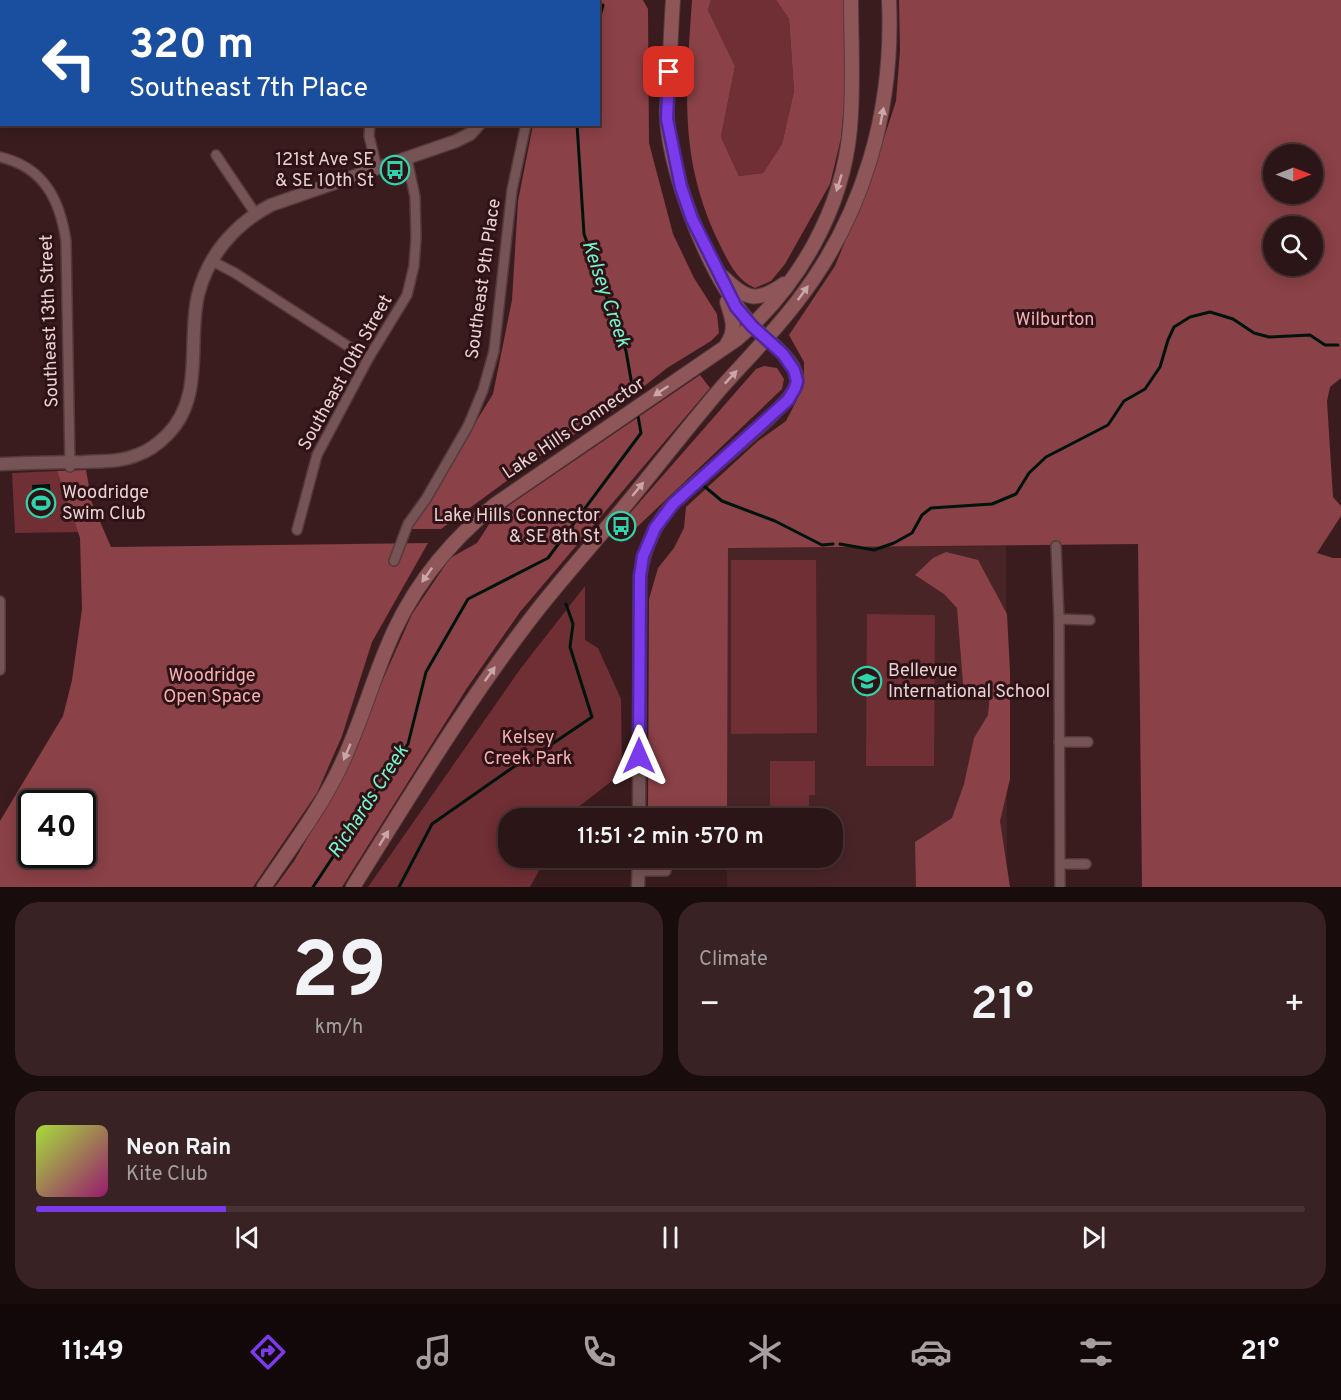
<!DOCTYPE html>
<meta charset="utf-8">
<style>
body{margin:0;font-family:Overpass,sans-serif;background:#382223;color:#f1f3f6;height:100vh;display:flex;flex-direction:column;font-size:22px;white-space:nowrap}
*{box-sizing:border-box;margin:0}
p{font-size:20px;color:#a69fa1}
.icon{flex:none;width:33px;height:33px;fill:none;stroke:currentColor;stroke-width:2;stroke-linecap:round;stroke-linejoin:round}
.map{position:relative;height:887px;overflow:hidden}
.panel{display:flex;flex-direction:column;gap:15px;padding:15px;background:#180c0c;flex:1}
.panel>*{flex:none}
.guide{position:absolute;left:0px;top:0px;width:600px;height:126px;box-shadow:0 3px 15px #0003,0 0 0 2px #483435;background:#1a4fa0;color:#fff;overflow:hidden}
.needle{width:39px;rotate:90deg}
.tools{position:absolute;left:1263px;top:144px;display:grid;gap:12px}
.tools a{display:grid;place-items:center;width:60px;height:60px;border-radius:50%;background:#2c1516;box-shadow:0 3px 15px #0003,0 0 0 2px #483435;font-size:30px}
.speed{position:absolute;left:18px;top:790px;display:flex;gap:12px;font-size:30px;font-weight:700;text-align:center}
.speed>*{display:grid;place-content:center;width:78px;height:78px;border-radius:50%;background:#2c1516;box-shadow:0 3px 15px #0003,0 0 0 2px #483435;line-height:1}
.speed .limit{border:3px solid #111;border-radius:9px;background:#fff;color:#111}
.pin{position:absolute;display:grid;place-items:center;width:51px;height:51px;color:#fff;margin:-26px;border-radius:12px;box-shadow:0 3px 9px #0006}
.me{position:absolute;width:66px;margin:-33px;rotate:0deg;stroke-linejoin:round;filter:drop-shadow(0 0 4px #0008)}
.turn{display:flex;align-items:center;gap:21px;height:126px;padding:0 30px;font-size:27px}
.turn .icon{width:78px;height:78px;stroke-width:2.5}
.turn b{display:block;font-size:42px;line-height:51px}
.big{font-size:45px;font-weight:600;line-height:1.1}
.panel .tile{flex:1;display:flex;flex-direction:column;justify-content:center;gap:9px;min-width:0;padding:0 21px;border-radius:24px;background:#382223}
.panel .dial{align-items:center;gap:0}
.dial b{font-size:78px;line-height:1}
.song{display:flex;align-items:center;gap:18px}
.cover{width:72px;height:72px;border-radius:9px;background:linear-gradient(135deg,hsl(80 70% 55%),hsl(320 70% 35%))}
.played{height:6px;border-radius:3px;background:linear-gradient(90deg,#7c3aed 15%,#483435 15%)}
.keys{display:flex;justify-content:space-around;direction:ltr}
.heat{display:flex;justify-content:space-between;align-items:center;font-size:33px;direction:ltr}
.panel .tiles{flex:1;display:grid;gap:15px;grid-template-columns:1fr 1fr}
.tile:last-child{grid-column:span 2}
.trip{position:absolute;left:498px;top:808px;width:345px;height:60px;border-radius:24px;background:#2c1516;box-shadow:0 3px 15px #0003,0 0 0 2px #483435;font-weight:600;line-height:60px;text-align:center}
.menu{display:flex;height:96px;justify-content:space-around;align-items:center;background:#120809;color:#a69fa1}
.menu .icon{width:42px;height:42px}
.menu .current{color:#7c3aed}
.menu b{font-size:27px;color:#f1f3f6}
.map>svg:first-child{display:block}
.built{fill:#482427}
.green{fill:#702e35}
.forest{fill:#8a4147;fill-rule:evenodd}
.water{fill:#00140c}
.lines{fill:none;stroke-linecap:round;stroke-linejoin:round}
.stream{stroke:#00140c;stroke-width:3}
.minor-casing{stroke:#543a3d;stroke-width:12}
.tertiary-casing{stroke:#543a3d;stroke-width:15}
.secondary-casing{stroke:#543a3d;stroke-width:16}
.motorway-casing{stroke:#543a3d;stroke-width:20}
.minor{stroke:#765354;stroke-width:9}
.tertiary{stroke:#765354;stroke-width:12}
.secondary{stroke:#8f565a;stroke-width:14}
.motorway{stroke:#ca5e68;stroke-width:16}
.oneway{fill:#c9a7a9}
.route-casing{stroke:#51269a;stroke-width:15}
.route{stroke:#7c3aed;stroke-width:10}
.labels{text-anchor:middle;dominant-baseline:central;stroke-width:6;stroke-linejoin:round;paint-order:stroke}
.poi-label{font-size:18px;fill:#e8d2d3;stroke:#2f1215;text-anchor:end}
.street-label{font-size:18px;fill:#e8d2d3;stroke:#2f1215}
.park-label{font-size:18px;fill:#f6b3b6;stroke:#2f1215}
.water-label{font-size:20px;font-style:italic;fill:#74f5cd;stroke:#2f1215}
</style>
<div class="map">
<svg width="1341" height="887" viewBox="0 0 1341 887">
<rect width="100%" height="100%" fill="#3a1c1e"/>
<polygon class="built" points="1006,546 1007,887 727,887 727,858 832,858 832,819 727,819 727,548"/>
<g class="green">
<polygon points="711,0 776,0 789,19 794,91 782,144 763,173 739,176 721,137 735,66 708,10"/>
<polygon points="57,471 78,532 15,533 12,473"/>
<polygon points="731,560 816,560 817,733 731,734"/>
<polygon points="585,586 585,640 598,648 621,699 622,773 563,819 508,819 508,858 546,858 530,887 368,887 521,668"/>
<polygon points="867,614 935,615 934,766 866,766"/>
<polygon points="770,761 815,761 815,795 809,795 809,819 770,819"/>
</g>
<g class="forest">
<polygon points="578,0 643,0 648,9 649,143 673,234 694,278 717,314 719,333 711,341 667,368 612,412 556,445 441,529 410,529 493,394 512,300 518,201 533,125 598,124 598,2 578,1"/>
<path d="M692 0H711L708 10 735 66 721 137 739 176 763 173 782 144 794 91 789 19 776 0H844V105L841 138 830 184 785 264 771 281 755 288C736 280 728 261 719 243 678 158 686 90 692 0Z"/>
<path d="M899 0H1341V378L1330 387 1327 401 1333 497 1341 506V516L1317 553 1333 558H1341V887H1142L1138 544 728 548 727 814 648 809 649 599 658 568 674 548 684 528 686 507 758 441 786 421 804 386V362L789 335 835 266 872 175 896 101 900 51ZM1274 154H1312V194H1274ZM1274 226H1312V266H1274Z"/>
<polygon points="764,366 777,368 784,379 782,389 635,529 626,528 624,520 756,369"/>
<polygon points="700,375 710,388 520,612 467,688 342,887 275,887 294,861 346,772 384,677 412,614 450,558 477,543 495,515"/>
<path d="M86 470 92 503 111 547 428 543 372 642 342 736 317 793 253 887H0V821L63 716 72 680 82 609 80 538 57 471ZM32 804H82V855H32Z"/>
<polygon points="946,552 978,560 1007,614 1010,671 1010,779 1000,821 1010,887 916,887 915,842 952,818 964,784 974,738 988,715 991,684 964,696 957,608 944,594 915,575 933,558"/>
</g>
<polygon class="water" points="50,484 51,516 33,516 32,485"/>
<g class="lines">
<g class="stream">
<polyline points="598,23 603,5"/>
<polyline points="577,124 584,234 626,351 633,391"/>
<polyline points="704,486 722,501 775,521 822,545 833,544"/>
<polyline points="840,544 874,550 894,543 912,533 922,515 931,508 992,504 1016,494 1029,473 1046,457 1108,425 1124,401 1145,389 1160,367 1168,340 1174,327 1190,317 1210,312 1233,319 1254,333 1269,337 1310,335 1325,345 1338,345"/>
<polyline points="313,887 408,744 426,672 468,599 548,558 641,433 638,416"/>
<polyline points="399,887 432,824 512,768 549,746 592,717 570,647 573,624 566,604"/>
</g>
<g class="minor-casing">
<g id="minor">
<polyline points="370,124 369,136 377,168"/>
<polyline points="216,155 255,213"/>
<path d="M0 157C44 167 60 200 66 241L70 467"/>
<polyline points="212,261 235,273 368,359"/>
<polyline points="297,530 317,455 368,359 407,295 414,266 416,238 415,197 407,159"/>
<polyline points="1056,546 1059,619 1060,887"/>
<polyline points="394,561 408,524 426,499 468,426 483,390 494,351 512,190 526,124"/>
<polyline points="0,601 0,670"/>
<polyline points="1059,619 1090,620"/>
<polyline points="1059,742 1088,742"/>
<polyline points="1060,864 1086,864"/>
<polyline points="639,871 666,871"/>
</g>
</g>
<g class="tertiary-casing">
<g id="tertiary">
<polyline points="491,2 492,0"/>
<path d="M0 464C28 463 55 462 83 462 101 461 120 462 137 455 149 451 158 444 167 435 205 397 187 342 198 295 208 255 235 224 271 205L456 141 470 134 479 124"/>
<path d="M639 819 640 576C644 550 653 527 671 506 692 481 794 407 797 382 798 364 778 349 767 338"/>
<polyline points="638,887 639,858"/>
</g>
</g>
<g class="secondary-casing">
<g id="secondary">
<path d="M673 0C671 28 670 55 669 83 668 95 666 107 667 119 670 178 715 292 758 331"/>
<path d="M723 277C746 300 757 303 784 284"/>
<path d="M727 302C732 318 737 329 727 344"/>
<path d="M264 887C291 847 322 807 342 763 359 727 370 689 385 652 408 593 447 543 496 504L737 339C799 286 843 209 850 128 854 85 851 42 851 0"/>
<path d="M353 887C412 793 470 696 539 608 563 578 589 548 614 519 651 475 685 430 722 387 747 359 773 333 796 303 864 216 894 110 889 0"/>
</g>
</g>
<g class="motorway-casing">
<polyline id="motorway" points="4,2 9,0"/>
</g>
<use href="#minor" class="minor"/>
<use href="#tertiary" class="tertiary"/>
<use href="#secondary" class="secondary"/>
<use href="#motorway" class="motorway"/>
</g>
<defs><path id="oneway-solid" d="M-6-.8H1V-3.2L6.5 0L1 3.2V.8H-6Z" transform="scale(1.5)"/></defs>
<g class="oneway">
<use href="#oneway-solid" transform="translate(882 116) rotate(-79)"/>
<use href="#oneway-solid" transform="translate(839 183) rotate(107)"/>
<use href="#oneway-solid" transform="translate(803 293) rotate(-54)"/>
<use href="#oneway-solid" transform="translate(731 377) rotate(-47)"/>
<use href="#oneway-solid" transform="translate(661 391) rotate(146)"/>
<use href="#oneway-solid" transform="translate(638 489) rotate(-51)"/>
<use href="#oneway-solid" transform="translate(427 575) rotate(125)"/>
<use href="#oneway-solid" transform="translate(490 674) rotate(-54)"/>
<use href="#oneway-solid" transform="translate(347 752) rotate(113)"/>
<use href="#oneway-solid" transform="translate(384 838) rotate(-58)"/>
</g>
<g class="lines">
<g class="route-casing">
<polyline id="route" points="639,756 640,576 643,556 650,540 655,528 673,504 788,400 795,388 797,381 794,370 783,354 752,326 736,307 692,219 681,187 667,119 669,72"/>
</g>
<use href="#route" class="route"/>
</g>
<defs>
<g id="bus-ring" transform="scale(1.5)"><circle r="9.5" fill="#2f1215" stroke="#2fd4aa" stroke-width="1.5"/><path d="M-5-6H5V4H4V6H2V4H-2V6H-4V4H-5ZM-3.5-4V0h7V-4ZM-3.5 1.2v1.5H-2V1.2ZM2 1.2v1.5H3.5V1.2Z" fill="#2fd4aa"/></g>
<g id="stadium-ring" transform="scale(1.5)"><circle r="9.5" fill="#2f1215" stroke="#2fd4aa" stroke-width="1.5"/><path d="M0-5a6.5 5 0 1 0 0 10a6.5 5 0 1 0 0-10ZM-3.5-1.8h7v3.6h-7Z" fill="#2fd4aa"/></g>
<g id="school-ring" transform="scale(1.5)"><circle r="9.5" fill="#2f1215" stroke="#2fd4aa" stroke-width="1.5"/><path d="M0-5L7-2L0 1L-7-2ZM-4 1L0 2.5L4 1V4Q0 6-4 4Z" fill="#2fd4aa"/></g>
</defs>
<g fill-rule="evenodd">
<use href="#bus-ring" x="395" y="170"/>
<use href="#stadium-ring" x="41" y="503"/>
<use href="#bus-ring" x="621" y="526"/>
<use href="#school-ring" x="867" y="681"/>
</g>
<g class="labels">
<g class="poi-label">
<text x="374" y="160">121st Ave SE<tspan x="374" dy="21">&amp; SE 10th St</tspan></text>
<text x="62" y="493" text-anchor="start">Woodridge<tspan x="62" dy="21">Swim Club</tspan></text>
<text x="600" y="516">Lake Hills Connector<tspan x="600" dy="21">&amp; SE 8th St</tspan></text>
<text x="888" y="671" text-anchor="start">Bellevue<tspan x="888" dy="21">International School</tspan></text>
</g>
<g class="street-label">
<text transform="translate(484 279) rotate(-82)">Southeast 9th Place</text>
<text transform="translate(50 321) rotate(-92)">Southeast 13th Street</text>
<text transform="translate(346 373) rotate(-61)">Southeast 10th Street</text>
<text transform="translate(574 429) rotate(-34)">Lake Hills Connector</text>
</g>
<g class="park-label">
<text x="1055" y="320">Wilburton</text>
<text x="212" y="676">Woodridge<tspan x="212" dy="21">Open Space</tspan></text>
<text x="528" y="738">Kelsey<tspan x="528" dy="21">Creek Park</tspan></text>
</g>
<g class="water-label">
<text transform="translate(605 294) rotate(71)">Kelsey Creek</text>
<text transform="translate(369 802) rotate(-57)">Richards Creek</text>
</g>
</g>
</svg>
<div class="tools">
<a><svg class="needle" viewBox="-14 -14 28 28"><path d="M0-13l5 13h-10z" fill="#e53935"/><path d="M0 13l5-13h-10z" fill="#a69fa1"/></svg></a>
<a><svg class="icon" aria-label="search" viewBox="0 0 24 24"><circle cx="10" cy="10" r="6"/><path d="M15 15l6 6"/></svg></a>
</div>
<div class="speed"><div class="limit">40</div></div>
<div class="pin" style="left:669px;top:72px;background:#d93025"><svg class="icon" aria-label="arrive" viewBox="0 0 24 24"><path d="M6 21V4h12l-3 4 3 4H6"/></svg></div>
<svg class="me" style="left:639px;top:756px" viewBox="-20 -20 40 40"><path d="M0-17L14 15 0 8-14 15z" fill="#7c3aed" stroke="#fff" stroke-width="4"/></svg>
<div class="trip">11:51 · 2 min · 570 m</div>
<div class="guide">
<div class="turn"><svg class="icon" aria-label="left" viewBox="0 0 24 24"><path d="M17 20v-9H6M10 6l-5 5 5 5"/></svg><div><b>320 m</b>Southeast 7th Place</div></div>
</div>
</div>
<section class="panel">
<div class="tiles">
<div class="tile dial"><b>29</b><p>km/h</p></div>
<div class="tile"><p>Climate</p>
<div class="heat"><a>−</a><b class="big">21°</b><a>+</a></div>
</div>
<div class="tile">
<div class="song"><i class="cover"></i><div><b>Neon Rain</b><p>Kite Club</p></div></div>
<div class="played"></div>
<div class="keys"><svg class="icon" aria-label="previous" viewBox="0 0 24 24"><path d="M18 5L8 12l10 7zM5 5v14"/></svg><svg class="icon" aria-label="pause" viewBox="0 0 24 24"><path d="M8 5v14M16 5v14"/></svg><svg class="icon" aria-label="next" viewBox="0 0 24 24"><path d="M6 5l10 7-10 7zM19 5v14"/></svg></div>
</div>
</div>
</section>
<nav class="menu">
<b>11:49</b>
<svg class="icon current" aria-label="directions" viewBox="0 0 24 24"><path d="M12 3l9 9-9 9-9-9zM9 14v-3h6M13 9l2 2-2 2"/></svg>
<svg class="icon" aria-label="music" viewBox="0 0 24 24"><path d="M9 18V5l10-2v13"/><circle cx="6" cy="18" r="3"/><circle cx="16" cy="16" r="3"/></svg>
<svg class="icon" aria-label="phone" viewBox="0 0 24 24"><path d="M5 4h4l2 5-3 2q2 4 5 5l2-3 5 2v4C11 20 4 13 5 4z"/></svg>
<svg class="icon" aria-label="climate" viewBox="0 0 24 24"><path d="M12 3v18M4 7l16 10M4 17L20 7"/></svg>
<svg class="icon" aria-label="car" viewBox="0 0 24 24"><path d="M5 17H2v-5l4-1 3-4h7l3 4 3 1v5h-3M9 17h6M6 11h13"/><circle cx="7" cy="17" r="2"/><circle cx="17" cy="17" r="2"/></svg>
<svg class="icon" aria-label="filters" viewBox="0 0 24 24"><path d="M4 7h16M4 17h16"/><circle cx="9" cy="7" r="2"/><circle cx="15" cy="17" r="2"/></svg>
<b>21°</b>
</nav>
